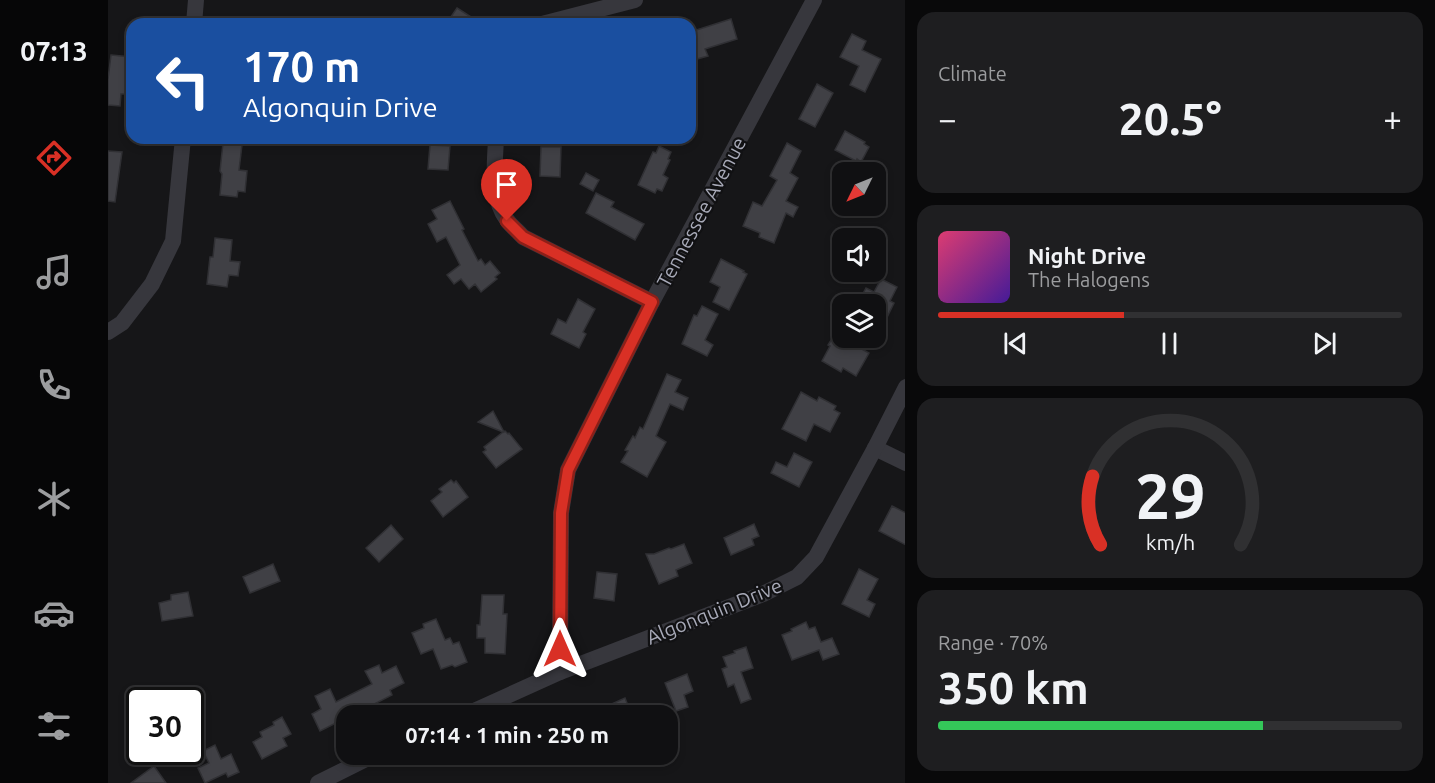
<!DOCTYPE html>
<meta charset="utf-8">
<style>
body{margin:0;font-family:Ubuntu,sans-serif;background:#1e1e20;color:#f1f3f6;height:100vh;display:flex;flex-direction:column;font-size:22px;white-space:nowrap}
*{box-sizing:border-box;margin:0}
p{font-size:20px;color:#9c9d9f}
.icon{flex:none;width:33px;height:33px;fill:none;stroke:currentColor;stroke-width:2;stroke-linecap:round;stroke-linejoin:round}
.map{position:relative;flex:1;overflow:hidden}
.sheet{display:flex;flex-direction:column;gap:12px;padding:12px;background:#09090a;width:530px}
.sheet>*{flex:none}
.hud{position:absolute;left:18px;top:18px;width:570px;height:126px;border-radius:18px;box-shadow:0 3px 9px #0003,0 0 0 2px #303032;background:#1a4fa0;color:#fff;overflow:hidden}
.needle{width:39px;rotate:227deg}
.controls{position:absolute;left:724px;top:162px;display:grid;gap:12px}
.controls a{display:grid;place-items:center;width:54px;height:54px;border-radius:12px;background:#101012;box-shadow:0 3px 9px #0003,0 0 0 2px #303032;font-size:30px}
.speed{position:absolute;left:18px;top:687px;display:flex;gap:12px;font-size:30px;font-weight:700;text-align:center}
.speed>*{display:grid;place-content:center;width:78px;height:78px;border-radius:50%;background:#101012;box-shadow:0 3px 9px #0003,0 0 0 2px #303032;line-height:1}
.speed .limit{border:3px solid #111;border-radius:9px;background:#fff;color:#111}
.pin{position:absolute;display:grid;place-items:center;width:51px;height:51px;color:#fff;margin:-62px -26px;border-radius:50% 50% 50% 0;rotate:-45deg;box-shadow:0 0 6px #0007}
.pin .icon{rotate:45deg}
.me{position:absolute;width:66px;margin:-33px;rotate:0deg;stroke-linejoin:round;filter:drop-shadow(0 0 4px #0008)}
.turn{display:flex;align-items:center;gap:21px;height:126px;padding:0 18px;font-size:27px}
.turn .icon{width:78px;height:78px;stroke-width:2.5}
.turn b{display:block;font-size:42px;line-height:51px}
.big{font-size:45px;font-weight:700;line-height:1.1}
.sheet .widget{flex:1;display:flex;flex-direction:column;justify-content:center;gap:9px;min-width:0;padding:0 21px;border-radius:18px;background:#1e1e20}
.sheet .dial{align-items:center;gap:0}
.dial svg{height:156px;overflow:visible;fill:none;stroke:#303032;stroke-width:7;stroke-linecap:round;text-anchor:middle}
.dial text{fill:#f1f3f6;stroke:none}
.song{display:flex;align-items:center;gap:18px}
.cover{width:72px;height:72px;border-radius:9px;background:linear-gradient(135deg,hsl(340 70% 55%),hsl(260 70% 35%))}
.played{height:6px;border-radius:3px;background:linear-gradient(90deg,#d93025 40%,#303032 40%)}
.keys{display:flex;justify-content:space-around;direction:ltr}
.heat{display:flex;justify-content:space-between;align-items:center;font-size:33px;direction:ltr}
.charge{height:9px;border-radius:4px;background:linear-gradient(90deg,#34c759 70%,#303032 0)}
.trip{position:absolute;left:228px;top:705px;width:342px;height:60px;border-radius:18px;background:#101012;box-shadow:0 3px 9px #0003,0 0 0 2px #303032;font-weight:700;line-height:60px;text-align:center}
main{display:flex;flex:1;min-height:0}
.menu{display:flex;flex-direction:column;width:108px;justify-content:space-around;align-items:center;background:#060607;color:#9c9d9f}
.menu .icon{width:42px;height:42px}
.menu .current{color:#d93025}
.menu b{font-size:27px;color:#f1f3f6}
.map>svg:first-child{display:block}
.building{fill:#404045;stroke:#303034;stroke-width:1.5}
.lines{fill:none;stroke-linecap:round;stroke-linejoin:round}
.minor{stroke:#37373d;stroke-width:16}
.route-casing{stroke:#8d1f18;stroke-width:15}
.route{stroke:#d93025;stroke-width:10}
.labels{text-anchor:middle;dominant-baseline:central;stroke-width:4.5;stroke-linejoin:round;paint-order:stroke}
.street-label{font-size:20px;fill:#a8aab8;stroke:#111113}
</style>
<main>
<nav class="menu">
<b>07:13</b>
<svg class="icon current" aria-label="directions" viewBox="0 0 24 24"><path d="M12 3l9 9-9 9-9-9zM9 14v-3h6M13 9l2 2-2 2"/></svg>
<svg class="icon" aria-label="music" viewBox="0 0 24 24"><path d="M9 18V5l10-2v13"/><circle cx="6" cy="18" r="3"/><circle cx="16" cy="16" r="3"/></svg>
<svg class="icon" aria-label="phone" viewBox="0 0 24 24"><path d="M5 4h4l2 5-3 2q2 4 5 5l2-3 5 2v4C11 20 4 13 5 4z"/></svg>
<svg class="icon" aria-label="climate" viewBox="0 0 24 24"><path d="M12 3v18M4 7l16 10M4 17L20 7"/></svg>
<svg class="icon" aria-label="car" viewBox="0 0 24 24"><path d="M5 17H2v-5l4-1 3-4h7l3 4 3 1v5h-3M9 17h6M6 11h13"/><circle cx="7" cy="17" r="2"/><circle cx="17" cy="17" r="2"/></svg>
<svg class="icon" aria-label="filters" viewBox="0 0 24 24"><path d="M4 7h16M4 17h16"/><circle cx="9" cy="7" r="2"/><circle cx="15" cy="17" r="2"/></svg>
</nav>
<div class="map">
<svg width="798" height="783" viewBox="0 0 798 783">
<rect width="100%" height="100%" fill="#161618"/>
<g class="building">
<polygon points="349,8 374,24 338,24"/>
<polygon points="623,19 629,39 597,49 600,56 589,59 586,51 582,53 582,32"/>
<polygon points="744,34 758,41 754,50 773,59 757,92 742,85 751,66 732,57"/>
<polygon points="3,55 24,57 20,94 13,94 12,106 0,105 0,79"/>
<polygon points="709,84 725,93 707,127 691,119"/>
<polygon points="737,131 757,142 756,144 761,147 753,162 749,159 748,161 727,150"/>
<polygon points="115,143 134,145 131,170 139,171 137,192 130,191 129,197 112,195 114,174 112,171"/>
<polygon points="679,143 693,151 682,173 690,178 678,201 690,207 685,217 678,213 666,243 651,237 652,233 635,226 645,202 654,206 669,180 662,176"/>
<polygon points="322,145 342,146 340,170 320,169"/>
<polygon points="551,146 563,152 560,159 562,160 555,175 560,178 554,191 549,189 547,193 530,185 545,152 548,153"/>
<polygon points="433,147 453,147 452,177 432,176"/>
<polygon points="0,151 14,152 7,202 0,201"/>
<polygon points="478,173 491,180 485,191 472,184"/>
<polygon points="488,193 506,202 503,207 536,224 527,240 478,213"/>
<polygon points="342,201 356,229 354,230 370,261 373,259 377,265 382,261 392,273 387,277 389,279 373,292 367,284 361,289 353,279 346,284 339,275 352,265 338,237 329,242 320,224 329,219 324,210"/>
<polygon points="107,238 124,240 122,261 132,262 130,276 121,275 119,287 99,284 102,257 105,257"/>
<polygon points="613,259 636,271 635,272 639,274 621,310 605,302 612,287 602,282"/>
<polygon points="773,279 789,287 782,301 786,303 768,340 768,304 762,304 752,299 758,288 766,292"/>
<polygon points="470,299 487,309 475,332 478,334 471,348 443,334 450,319 458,323"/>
<polygon points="594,306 610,314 597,340 605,345 599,356 574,344 586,315 589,316"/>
<polygon points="727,334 761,353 748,376 735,368 733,372 714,361 722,346 720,345"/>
<polygon points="559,374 573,380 567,392 580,398 575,410 562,404 548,436 558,442 539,477 513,462 520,451 517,450 525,436 527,438 532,427 535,429"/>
<polygon points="693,392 709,401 711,397 728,406 726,410 732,413 722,432 706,424 698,441 674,429"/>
<polygon points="385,411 396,432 397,431 400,434 401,433 414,449 388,468 375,452 378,450 376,447 395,432 370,422"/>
<polygon points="686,453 704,462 691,487 663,473 668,462 679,467"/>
<polygon points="343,480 346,483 348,481 360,497 335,517 323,501 334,492 331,489"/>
<polygon points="784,506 798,513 798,545 771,531"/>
<polygon points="646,524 651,536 644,539 646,545 623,555 616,538"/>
<polygon points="283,525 295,539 271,562 258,548"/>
<polygon points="576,544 584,563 568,570 570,576 551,584 538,554 546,554 561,548 563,549"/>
<polygon points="165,564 172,581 142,593 135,577"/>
<polygon points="751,569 770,579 759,600 767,604 761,617 734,604"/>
<polygon points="489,572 509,574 506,601 486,598"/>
<polygon points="80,592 85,616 54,621 51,603 63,600 63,595"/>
<polygon points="374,595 396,595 395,614 399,614 397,654 377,653 377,638 369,638 369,625 372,625"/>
<polygon points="328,619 337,640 342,638 345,644 351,642 359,662 347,667 344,665 333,669 325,649 313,654 304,633 316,628 315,624"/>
<polygon points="698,622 701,629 707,627 713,642 724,638 731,654 715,660 711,650 684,660 674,635 684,631 683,629"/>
<polygon points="638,647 645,668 633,672 643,699 633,703 626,684 620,687 614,669 619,667 615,657 627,653 626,651"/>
<polygon points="271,665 274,673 288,666 296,683 282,690 284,695 243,716 238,716 238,718 212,731 204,714 213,709 207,696 222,689 228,702 264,684 257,671"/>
<polygon points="579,674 585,691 576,695 580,707 568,711 557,683"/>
<polygon points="517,698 524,716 477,716"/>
<polygon points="174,717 183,734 175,738 179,746 154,759 145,742 154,737 152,732 166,725 165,722"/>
<polygon points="107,745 113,759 123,754 131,772 120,777 118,773 97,783 90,768 101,763 95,751"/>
<polygon points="46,766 58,783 23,783"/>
</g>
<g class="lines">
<g class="minor">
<polyline points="86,24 88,0"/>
<polyline points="434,24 527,0"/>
<path d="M388 138C387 166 382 196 399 220 403 226 410 231 415 237L544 302"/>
<polyline points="0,332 14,323 44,284 65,241 75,138"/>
<polyline points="767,448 798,463"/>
<polyline points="452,672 453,513 460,470 544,302 706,0"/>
<polyline points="355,716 452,672 655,594 689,577 708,557 767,448 798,387"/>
<polyline points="210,783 268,754"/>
</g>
</g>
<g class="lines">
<g class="route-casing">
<polyline id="route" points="399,221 415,237 544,302 460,470 453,513 452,649"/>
</g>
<use href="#route" class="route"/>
</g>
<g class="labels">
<g class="street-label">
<text transform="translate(593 212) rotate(-62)">Tennessee Avenue</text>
<text transform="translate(606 611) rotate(-22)">Algonquin Drive</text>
</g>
</g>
</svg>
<div class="controls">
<a><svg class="needle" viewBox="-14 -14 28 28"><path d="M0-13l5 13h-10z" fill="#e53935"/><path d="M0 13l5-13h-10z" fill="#9c9d9f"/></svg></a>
<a><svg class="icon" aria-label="sound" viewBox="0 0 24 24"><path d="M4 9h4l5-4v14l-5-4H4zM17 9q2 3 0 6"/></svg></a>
<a><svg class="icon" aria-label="layers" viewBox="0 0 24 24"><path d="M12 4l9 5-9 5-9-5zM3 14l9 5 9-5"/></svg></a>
</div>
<div class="speed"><div class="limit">30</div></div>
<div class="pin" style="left:399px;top:221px;background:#d93025"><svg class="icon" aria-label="arrive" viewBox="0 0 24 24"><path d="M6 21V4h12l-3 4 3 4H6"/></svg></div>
<svg class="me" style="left:452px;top:649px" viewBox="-20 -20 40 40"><path d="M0-17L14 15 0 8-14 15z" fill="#d93025" stroke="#fff" stroke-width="4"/></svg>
<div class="trip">07:14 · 1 min · 250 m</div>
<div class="hud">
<div class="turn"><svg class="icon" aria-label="left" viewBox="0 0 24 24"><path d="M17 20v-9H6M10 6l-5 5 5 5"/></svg><div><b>170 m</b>Algonquin Drive</div></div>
</div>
</div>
<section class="sheet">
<div class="widget"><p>Climate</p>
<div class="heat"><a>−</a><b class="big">20.5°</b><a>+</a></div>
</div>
<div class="widget">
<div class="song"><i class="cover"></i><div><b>Night Drive</b><p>The Halogens</p></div></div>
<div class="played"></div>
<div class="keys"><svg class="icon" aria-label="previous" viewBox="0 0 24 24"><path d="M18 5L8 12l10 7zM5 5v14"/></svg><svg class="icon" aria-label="pause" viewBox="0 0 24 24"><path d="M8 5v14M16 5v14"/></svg><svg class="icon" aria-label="next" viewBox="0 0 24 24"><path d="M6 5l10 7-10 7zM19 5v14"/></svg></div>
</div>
<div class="widget dial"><svg viewBox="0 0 100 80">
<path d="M14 69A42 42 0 1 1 86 69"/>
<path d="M14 69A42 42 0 0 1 10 34" stroke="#d93025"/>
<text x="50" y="56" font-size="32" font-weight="700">29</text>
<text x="50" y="72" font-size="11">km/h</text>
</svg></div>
<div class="widget"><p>Range · 70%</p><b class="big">350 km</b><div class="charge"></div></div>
</section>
</main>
